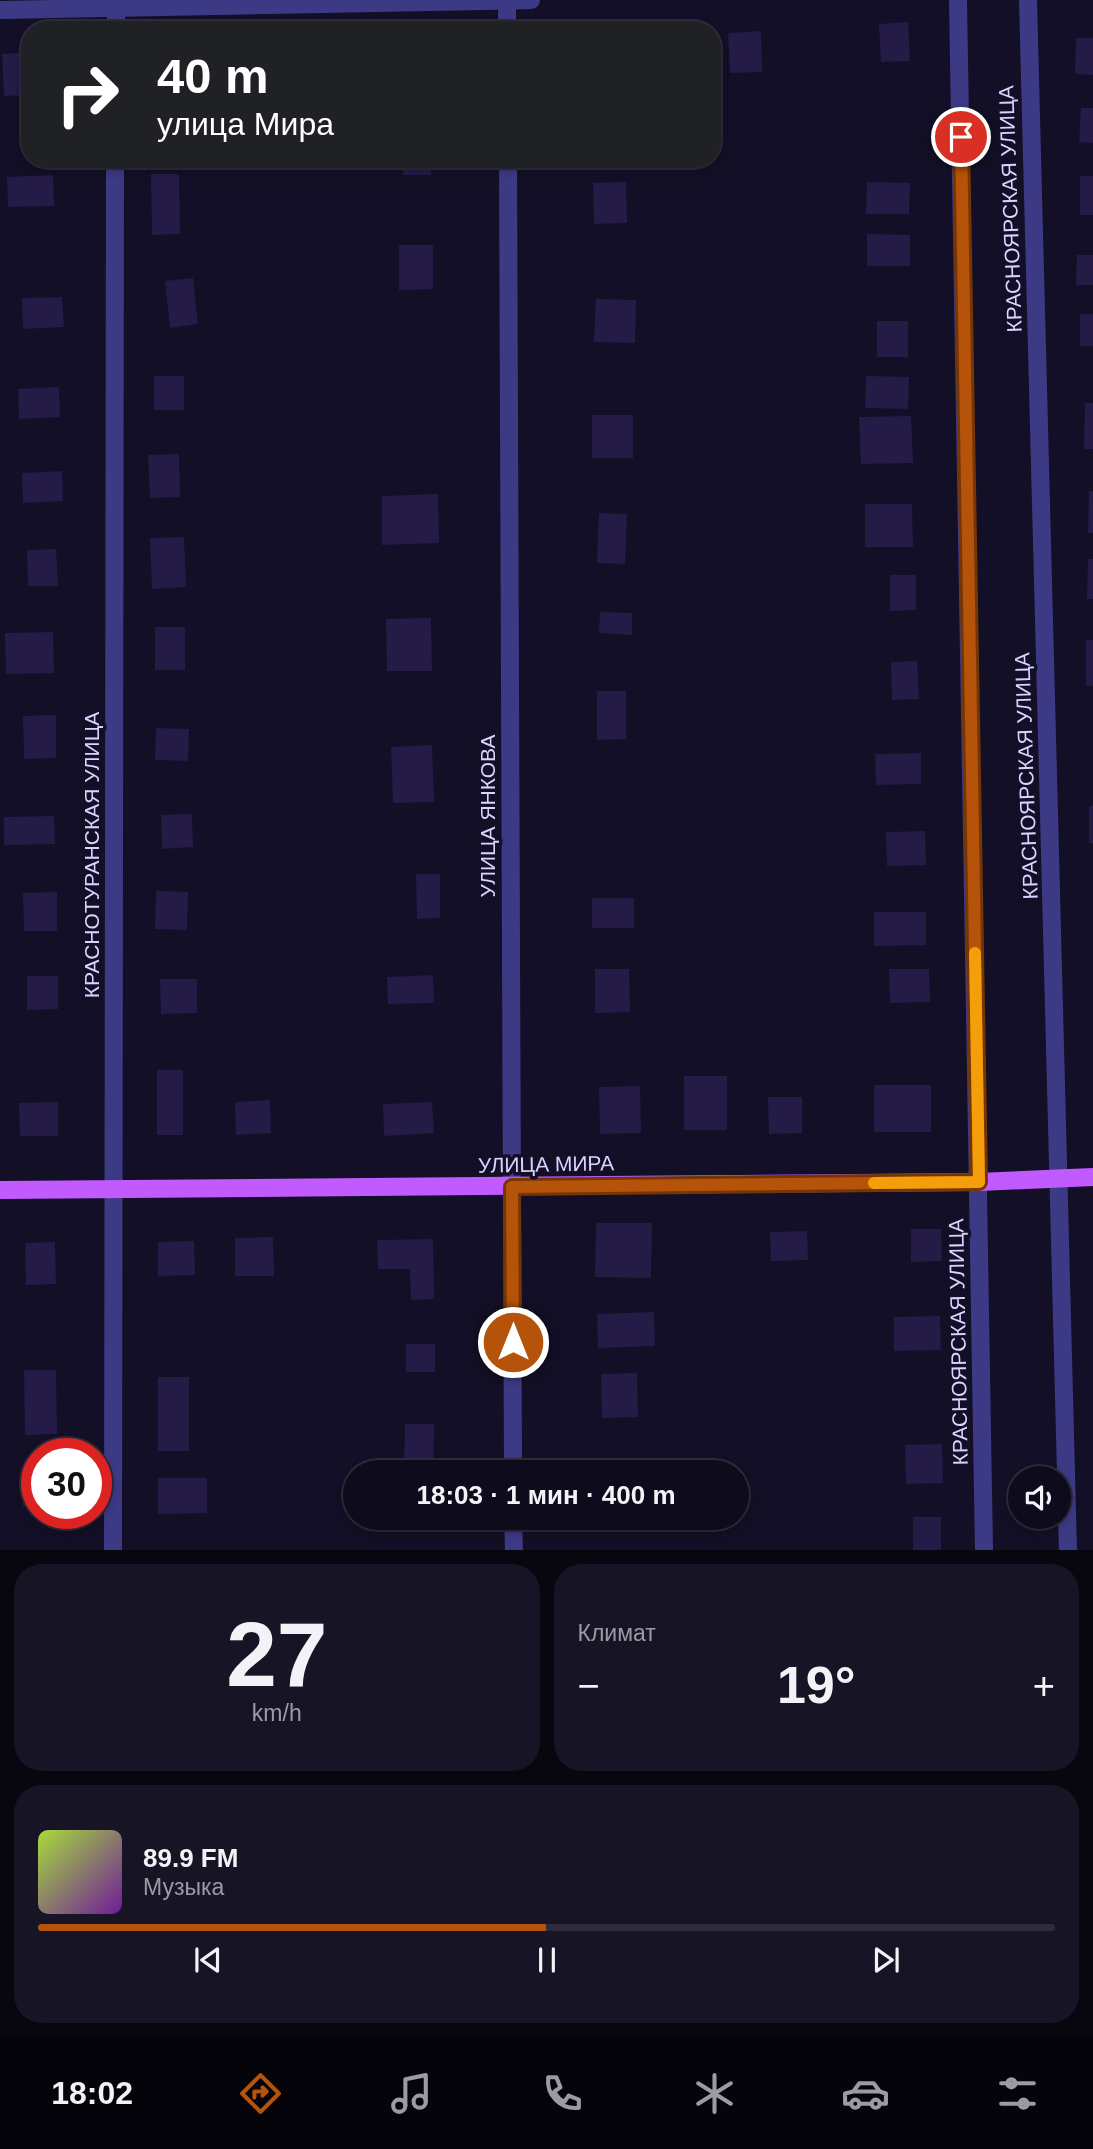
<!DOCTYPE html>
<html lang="ru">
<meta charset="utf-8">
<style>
body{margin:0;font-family:Helvetica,sans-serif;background:#171425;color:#f1f3f6;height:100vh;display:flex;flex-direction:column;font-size:26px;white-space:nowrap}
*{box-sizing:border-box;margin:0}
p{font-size:23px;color:#9b9ba3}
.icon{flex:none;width:38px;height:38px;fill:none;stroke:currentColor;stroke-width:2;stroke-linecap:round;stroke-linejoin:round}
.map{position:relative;height:1550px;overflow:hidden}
.drawer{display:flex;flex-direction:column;gap:14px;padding:14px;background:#08060f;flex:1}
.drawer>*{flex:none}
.hud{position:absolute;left:21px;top:21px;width:700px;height:147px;border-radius:28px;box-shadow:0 4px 10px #0003,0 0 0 2px #2e2b3b;background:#202124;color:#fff;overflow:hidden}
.buttons{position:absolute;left:1008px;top:1466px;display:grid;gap:14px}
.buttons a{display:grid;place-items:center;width:63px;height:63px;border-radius:50%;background:#0e0b1c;box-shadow:0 4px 10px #0003,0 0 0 2px #2e2b3b;font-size:35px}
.speed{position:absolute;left:21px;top:1438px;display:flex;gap:14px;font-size:35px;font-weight:700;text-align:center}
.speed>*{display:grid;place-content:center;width:91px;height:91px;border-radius:50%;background:#0e0b1c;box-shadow:0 4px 10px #0003,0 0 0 2px #2e2b3b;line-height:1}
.speed .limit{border:10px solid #d22;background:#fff;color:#111}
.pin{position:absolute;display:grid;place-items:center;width:60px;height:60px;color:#fff;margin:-30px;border:4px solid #fff;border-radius:50%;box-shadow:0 2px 7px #0007}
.me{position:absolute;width:77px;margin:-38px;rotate:0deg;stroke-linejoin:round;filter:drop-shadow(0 0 5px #0008)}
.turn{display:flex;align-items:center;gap:24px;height:147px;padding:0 21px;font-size:32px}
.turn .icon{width:91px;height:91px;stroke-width:2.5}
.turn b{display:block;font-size:49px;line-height:60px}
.big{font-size:52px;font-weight:600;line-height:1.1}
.drawer .card{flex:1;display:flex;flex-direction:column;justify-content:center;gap:10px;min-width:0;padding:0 24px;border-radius:28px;background:#171425}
.drawer .dial{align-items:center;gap:0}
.dial b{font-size:91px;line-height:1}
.song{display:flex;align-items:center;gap:21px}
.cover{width:84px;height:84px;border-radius:10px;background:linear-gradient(135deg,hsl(80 70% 55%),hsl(280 70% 35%))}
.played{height:7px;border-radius:4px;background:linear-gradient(90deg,#b45309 50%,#2e2b3b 50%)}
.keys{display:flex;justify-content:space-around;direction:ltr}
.heat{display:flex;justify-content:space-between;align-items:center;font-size:38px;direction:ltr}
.drawer .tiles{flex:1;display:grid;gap:14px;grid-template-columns:1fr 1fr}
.card:last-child{grid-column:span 2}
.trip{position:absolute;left:343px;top:1460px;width:406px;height:70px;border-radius:35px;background:#0e0b1c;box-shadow:0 4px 10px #0003,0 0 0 2px #2e2b3b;font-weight:600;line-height:70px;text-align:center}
.dock{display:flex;height:112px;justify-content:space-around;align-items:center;background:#06040b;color:#9b9ba3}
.dock .icon{width:49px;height:49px}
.dock .selected{color:#b45309}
.dock b{font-size:32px;color:#f1f3f6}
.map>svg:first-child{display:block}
.building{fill:#241b47}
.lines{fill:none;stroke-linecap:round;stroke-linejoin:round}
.minor{stroke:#3d3a85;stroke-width:18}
.major{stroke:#c25bff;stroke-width:18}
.route-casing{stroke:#753606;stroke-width:18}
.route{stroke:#b45309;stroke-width:12}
.slow{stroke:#f59e0b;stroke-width:12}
.labels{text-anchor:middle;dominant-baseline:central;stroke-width:7;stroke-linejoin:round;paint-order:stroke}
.street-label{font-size:21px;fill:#d9d4ff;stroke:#130f26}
</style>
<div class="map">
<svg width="1093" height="1551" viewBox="0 0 1093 1551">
<rect width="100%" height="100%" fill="#130f26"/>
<g class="building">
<polygon points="908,22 910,61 881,62 879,24"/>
<polygon points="761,31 762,72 730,73 728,33"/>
<polygon points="1076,38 1093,38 1093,75 1075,74"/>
<polygon points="30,52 30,95 4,96 2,54"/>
<polygon points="1081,108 1093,108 1093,143 1079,142"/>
<rect x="403" y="159" width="28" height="16"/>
<polygon points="151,174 179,174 180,234 152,235"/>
<polygon points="53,175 54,206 8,207 7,177"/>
<rect x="1080" y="176" width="13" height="39"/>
<polygon points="626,182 627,223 594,224 593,183"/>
<polygon points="867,182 910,183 909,214 866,214"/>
<polygon points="867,234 910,235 910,266 867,266"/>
<polygon points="399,245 433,245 433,289 399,290"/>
<polygon points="1077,255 1093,255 1093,285 1076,285"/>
<polygon points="193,278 198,324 170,328 165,281"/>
<polygon points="62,297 64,327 23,329 22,298"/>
<polygon points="596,299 636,300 635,343 594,342"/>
<rect x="1080" y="314" width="13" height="32"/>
<rect x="877" y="321" width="31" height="36"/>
<rect x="154" y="376" width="30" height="34"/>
<polygon points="866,376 909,377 908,409 865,408"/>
<polygon points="59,387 60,417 19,419 18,389"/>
<polygon points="1085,403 1093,403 1093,449 1084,449"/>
<rect x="592" y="415" width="41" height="43"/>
<polygon points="911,416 913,463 861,464 859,417"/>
<polygon points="179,454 180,497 150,498 148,455"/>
<polygon points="62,471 63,501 23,503 22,473"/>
<polygon points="1089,491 1093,491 1093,533 1088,533"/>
<polygon points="438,494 439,543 382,545 382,496"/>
<polygon points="865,504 912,504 913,547 865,547"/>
<polygon points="599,513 627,514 625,564 597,563"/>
<polygon points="184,537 186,587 152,589 150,538"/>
<polygon points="56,549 58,586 28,586 27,550"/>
<polygon points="1088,559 1093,559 1093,599 1087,599"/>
<polygon points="890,575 916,575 916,610 890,611"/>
<polygon points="600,612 632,613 632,635 599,633"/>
<polygon points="431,618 432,671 387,671 386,619"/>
<rect x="155" y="627" width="30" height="43"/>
<polygon points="53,632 54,673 6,674 5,633"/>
<rect x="1086" y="640" width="7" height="46"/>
<polygon points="917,661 919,699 892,700 891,662"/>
<polygon points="597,691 626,691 626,739 597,740"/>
<polygon points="56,715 56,758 24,759 23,716"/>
<polygon points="156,728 189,729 188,761 155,760"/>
<polygon points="432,745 434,802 393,803 391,747"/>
<polygon points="921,753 921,784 876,785 875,754"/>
<rect x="1089" y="806" width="4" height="37"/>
<polygon points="192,814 193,847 162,849 161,815"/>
<polygon points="54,816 55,844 4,845 4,817"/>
<polygon points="925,831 926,865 887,866 886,832"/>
<polygon points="416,874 440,874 440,918 417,919"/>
<polygon points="156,891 188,892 187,930 155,929"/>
<polygon points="57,892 57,931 24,931 23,893"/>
<rect x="592" y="898" width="42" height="30"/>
<polygon points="874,912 926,912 926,945 874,946"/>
<polygon points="595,969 629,969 630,1012 595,1013"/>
<polygon points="889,969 929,969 930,1002 890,1003"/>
<polygon points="433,975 434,1003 388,1004 387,977"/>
<polygon points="27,976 58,976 58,1009 27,1010"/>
<polygon points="160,979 197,979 197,1013 161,1014"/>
<rect x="157" y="1070" width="26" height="65"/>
<rect x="684" y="1076" width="43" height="54"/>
<rect x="874" y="1085" width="57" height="47"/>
<polygon points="640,1086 641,1133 600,1134 599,1087"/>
<polygon points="768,1097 802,1097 802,1133 769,1134"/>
<polygon points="270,1100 271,1133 236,1135 235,1102"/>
<polygon points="58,1102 58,1136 20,1136 19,1103"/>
<polygon points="432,1102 434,1133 384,1136 383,1104"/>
<polygon points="596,1223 652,1223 651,1278 595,1277"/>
<polygon points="911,1229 941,1229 942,1261 911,1262"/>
<polygon points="807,1231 808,1260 771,1261 770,1232"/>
<polygon points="273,1237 274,1276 235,1276 235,1238"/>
<polygon points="433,1239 434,1299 411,1300 410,1269 378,1269 377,1240"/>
<polygon points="194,1241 195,1275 158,1276 158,1242"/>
<polygon points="55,1242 56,1284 26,1285 25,1243"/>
<polygon points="654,1312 655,1346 598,1348 597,1314"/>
<polygon points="940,1316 941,1350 894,1351 894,1317"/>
<rect x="406" y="1344" width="29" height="28"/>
<polygon points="24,1370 56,1370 57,1434 25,1435"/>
<polygon points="637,1373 638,1417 602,1418 601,1374"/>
<rect x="158" y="1377" width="31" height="74"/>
<polygon points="405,1424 434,1424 433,1472 404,1472"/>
<polygon points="942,1444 943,1483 906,1484 905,1445"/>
<rect x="23" y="1475" width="14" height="32"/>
<polygon points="158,1478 207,1478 207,1513 158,1514"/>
<rect x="913" y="1517" width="28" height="34"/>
</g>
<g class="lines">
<g class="minor">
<polyline points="116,0 116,30"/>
<polyline points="507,0 507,30"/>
<polyline points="958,0 984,1551"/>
<polyline points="1028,0 1068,1551"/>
<polyline points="0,10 531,0"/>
<polyline points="508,159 513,1472"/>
<polyline points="513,1517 514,1551"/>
<polyline points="113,1551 115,159"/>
</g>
<polyline class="major" points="0,1190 979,1182 1093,1177"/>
</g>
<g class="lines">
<g class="route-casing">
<polyline id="route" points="513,1342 512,1187 979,1182 961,137"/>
</g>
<use href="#route" class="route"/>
<polyline class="slow" points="874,1183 979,1182 975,953"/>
</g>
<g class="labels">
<g class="street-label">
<text transform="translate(1010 209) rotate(-92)">КРАСНОЯРСКАЯ УЛИЦА</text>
<text transform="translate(1026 776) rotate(-92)">КРАСНОЯРСКАЯ УЛИЦА</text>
<text transform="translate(487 816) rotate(-90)">УЛИЦА ЯНКОВА</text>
<text transform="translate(91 855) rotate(-90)">КРАСНОТУРАНСКАЯ УЛИЦА</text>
<text transform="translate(546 1164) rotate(-1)">УЛИЦА МИРА</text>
<text transform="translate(958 1342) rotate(-91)">КРАСНОЯРСКАЯ УЛИЦА</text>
</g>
</g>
</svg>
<div class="buttons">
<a><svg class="icon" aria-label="sound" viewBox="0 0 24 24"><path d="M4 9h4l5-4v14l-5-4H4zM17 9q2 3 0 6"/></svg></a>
</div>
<div class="speed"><div class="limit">30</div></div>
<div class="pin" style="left:961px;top:137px;background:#d93025"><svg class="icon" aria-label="arrive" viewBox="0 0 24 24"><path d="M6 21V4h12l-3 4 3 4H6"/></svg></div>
<svg class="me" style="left:513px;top:1342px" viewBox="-20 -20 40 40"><circle r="17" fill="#b45309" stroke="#fff" stroke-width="3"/><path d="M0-11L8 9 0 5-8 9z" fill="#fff"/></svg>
<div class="trip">18:03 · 1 мин · 400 m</div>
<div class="hud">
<div class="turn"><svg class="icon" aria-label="right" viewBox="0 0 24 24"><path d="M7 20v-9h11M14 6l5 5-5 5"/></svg><div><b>40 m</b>улица Мира</div></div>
</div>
</div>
<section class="drawer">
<div class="tiles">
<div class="card dial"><b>27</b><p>km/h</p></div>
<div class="card"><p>Климат</p>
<div class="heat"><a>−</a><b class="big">19°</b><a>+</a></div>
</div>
<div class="card">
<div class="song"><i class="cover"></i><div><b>89.9 FM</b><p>Музыка</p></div></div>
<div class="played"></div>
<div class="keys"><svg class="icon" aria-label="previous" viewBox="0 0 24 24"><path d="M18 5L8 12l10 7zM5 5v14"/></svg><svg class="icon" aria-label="pause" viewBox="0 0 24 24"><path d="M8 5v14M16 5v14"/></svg><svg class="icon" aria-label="next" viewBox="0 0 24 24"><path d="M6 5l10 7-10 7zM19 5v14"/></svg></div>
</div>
</div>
</section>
<nav class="dock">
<b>18:02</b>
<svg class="icon selected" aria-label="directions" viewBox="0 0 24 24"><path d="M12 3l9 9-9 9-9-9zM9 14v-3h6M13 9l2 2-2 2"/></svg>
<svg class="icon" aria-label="music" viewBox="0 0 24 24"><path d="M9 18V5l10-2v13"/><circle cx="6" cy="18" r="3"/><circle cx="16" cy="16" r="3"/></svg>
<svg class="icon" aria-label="phone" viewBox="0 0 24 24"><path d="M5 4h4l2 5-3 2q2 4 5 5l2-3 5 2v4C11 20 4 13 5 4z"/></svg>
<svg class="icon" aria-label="climate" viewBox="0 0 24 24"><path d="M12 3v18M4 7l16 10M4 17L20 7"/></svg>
<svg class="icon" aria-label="car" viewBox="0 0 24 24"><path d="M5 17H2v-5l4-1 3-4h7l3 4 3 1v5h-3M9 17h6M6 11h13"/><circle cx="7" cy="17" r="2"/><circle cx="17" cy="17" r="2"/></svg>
<svg class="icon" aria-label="filters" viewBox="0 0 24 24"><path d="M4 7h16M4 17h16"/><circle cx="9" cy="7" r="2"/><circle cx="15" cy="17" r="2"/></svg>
</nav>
